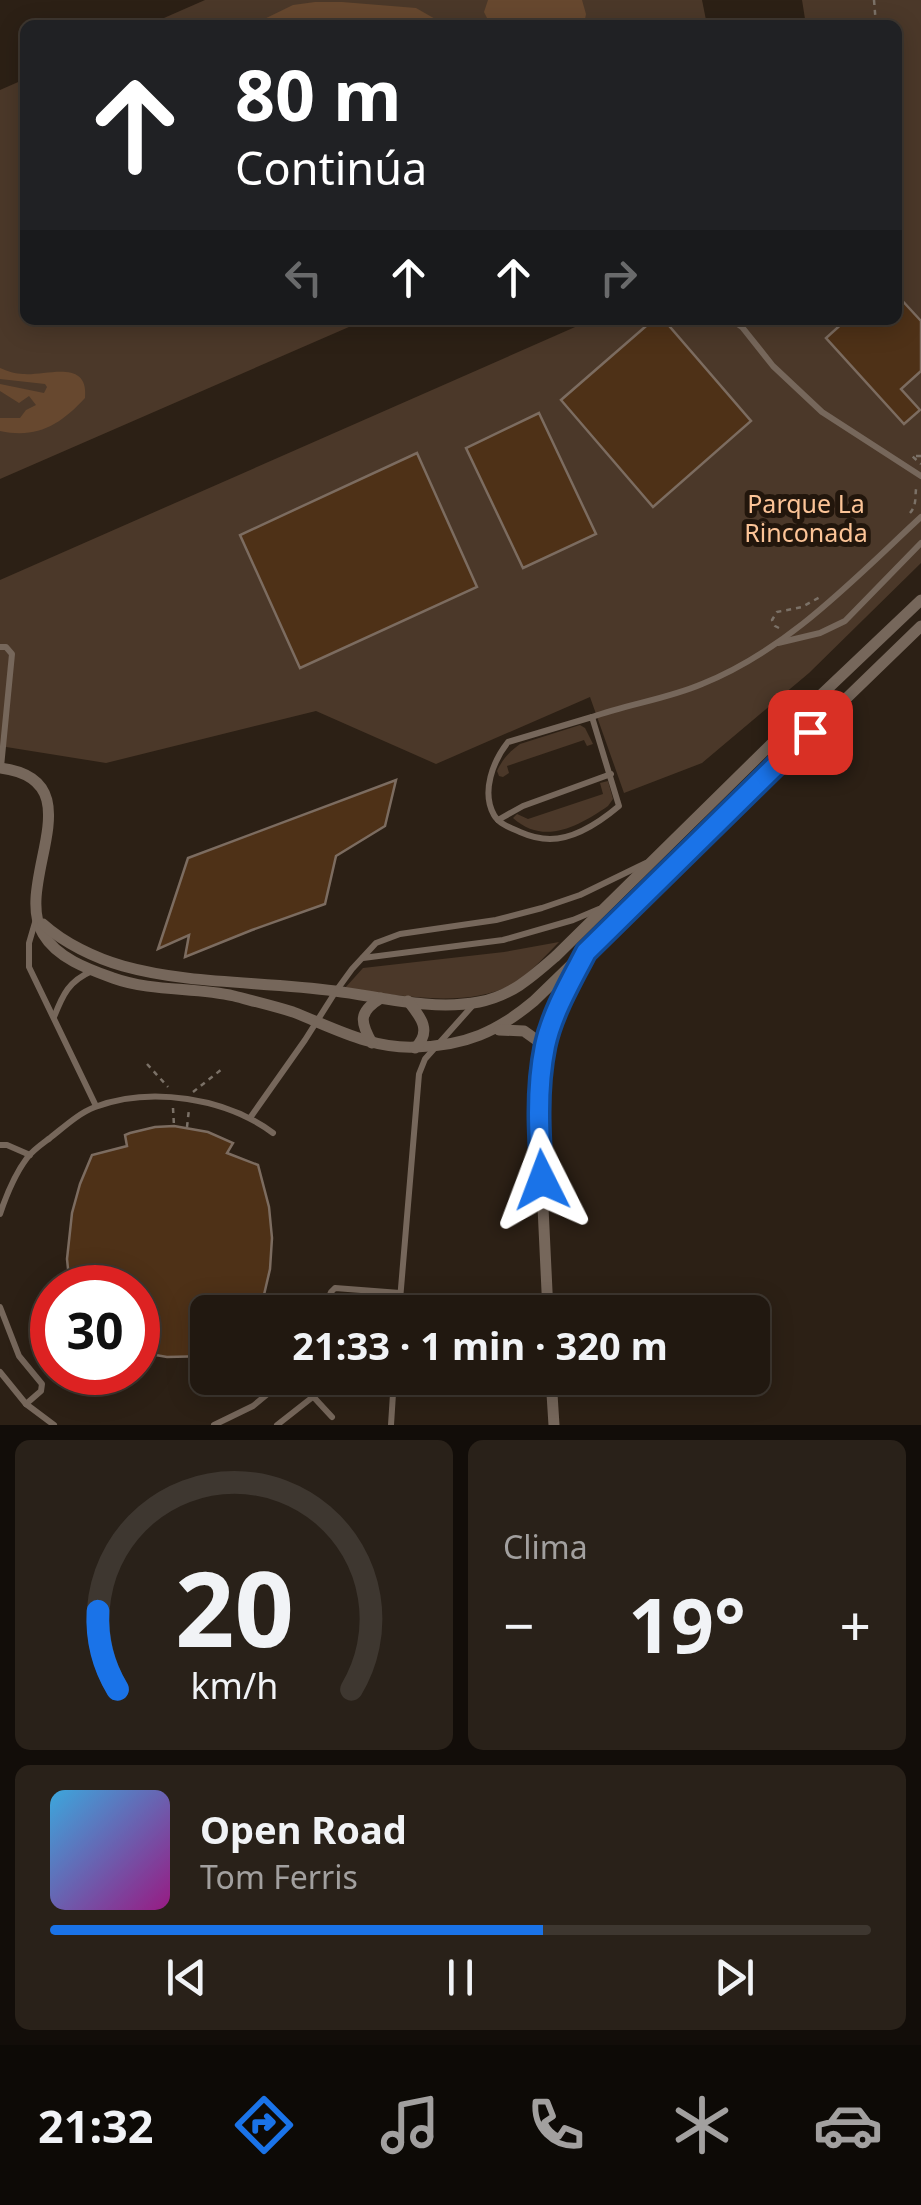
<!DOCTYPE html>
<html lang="es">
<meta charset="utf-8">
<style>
body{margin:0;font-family:"Noto Sans",sans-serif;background:#292119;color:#f1f3f6;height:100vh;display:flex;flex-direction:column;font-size:38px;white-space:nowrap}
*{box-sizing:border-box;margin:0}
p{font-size:32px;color:#a2a09f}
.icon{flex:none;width:55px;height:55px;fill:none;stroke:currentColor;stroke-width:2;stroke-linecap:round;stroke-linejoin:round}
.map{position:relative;height:1425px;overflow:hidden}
.drawer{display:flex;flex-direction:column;gap:15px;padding:15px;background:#120d09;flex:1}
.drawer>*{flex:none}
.banner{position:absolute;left:20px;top:20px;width:882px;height:305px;border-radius:15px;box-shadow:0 5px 25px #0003,0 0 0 2px #3e3730;background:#202124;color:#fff;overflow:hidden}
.speed{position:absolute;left:30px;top:1265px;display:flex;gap:20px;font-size:50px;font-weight:700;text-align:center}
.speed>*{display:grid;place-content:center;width:130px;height:130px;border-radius:50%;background:#211810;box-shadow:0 5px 25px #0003,0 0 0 2px #3e3730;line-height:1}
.speed .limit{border:15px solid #d22;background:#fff;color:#111}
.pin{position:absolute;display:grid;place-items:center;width:85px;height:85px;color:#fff;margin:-42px;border-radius:20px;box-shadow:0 5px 15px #0006}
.me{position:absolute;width:110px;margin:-55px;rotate:357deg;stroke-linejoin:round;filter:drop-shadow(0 0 8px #0008)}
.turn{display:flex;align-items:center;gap:35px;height:210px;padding:0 50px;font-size:45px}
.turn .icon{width:130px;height:130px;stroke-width:2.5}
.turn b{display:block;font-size:70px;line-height:85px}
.lanes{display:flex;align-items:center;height:95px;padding:0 50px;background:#0003;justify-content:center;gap:50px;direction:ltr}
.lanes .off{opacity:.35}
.big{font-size:75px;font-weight:700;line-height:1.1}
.drawer .tile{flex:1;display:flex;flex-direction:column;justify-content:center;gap:15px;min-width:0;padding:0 35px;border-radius:15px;background:#292119}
.drawer .dial{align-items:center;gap:0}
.dial svg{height:260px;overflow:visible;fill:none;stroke:#3e3730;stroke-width:7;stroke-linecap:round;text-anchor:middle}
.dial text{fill:#f1f3f6;stroke:none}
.song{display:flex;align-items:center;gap:30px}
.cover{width:120px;height:120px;border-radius:15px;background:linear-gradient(135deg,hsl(200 70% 55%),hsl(310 70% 35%))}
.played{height:10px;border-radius:5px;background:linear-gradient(90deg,#1a73e8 60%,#3e3730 60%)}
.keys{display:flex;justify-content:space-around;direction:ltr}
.heat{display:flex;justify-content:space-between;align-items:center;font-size:55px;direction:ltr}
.drawer .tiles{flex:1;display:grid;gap:15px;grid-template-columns:1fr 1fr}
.tile:last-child{grid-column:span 2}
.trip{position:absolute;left:190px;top:1295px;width:580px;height:100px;border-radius:15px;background:#211810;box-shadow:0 5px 25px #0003,0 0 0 2px #3e3730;font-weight:700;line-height:100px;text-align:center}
.menu{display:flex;height:160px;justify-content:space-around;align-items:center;background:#0d0a06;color:#a2a09f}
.menu .icon{width:70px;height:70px}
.menu .current{color:#1a73e8}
.menu b{font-size:45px;color:#f1f3f6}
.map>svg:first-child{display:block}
.green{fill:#4b3829}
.water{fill:#67482f}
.building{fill:#4e3117;stroke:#7c6c60;stroke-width:2.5}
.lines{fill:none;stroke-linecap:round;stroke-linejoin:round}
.path{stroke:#7b7167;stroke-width:2.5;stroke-dasharray:5 5;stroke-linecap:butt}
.lane{stroke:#76675b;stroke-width:6}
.street{stroke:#76675b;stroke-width:11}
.route-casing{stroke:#114b97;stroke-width:25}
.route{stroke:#1a73e8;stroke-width:18}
.labels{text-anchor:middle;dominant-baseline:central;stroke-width:10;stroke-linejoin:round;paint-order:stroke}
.park-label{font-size:25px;fill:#fcc497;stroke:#22160c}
</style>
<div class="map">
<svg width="921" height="1425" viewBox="0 0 921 1425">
<rect width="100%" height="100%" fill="#2c2015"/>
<g class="green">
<polygon points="205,0 702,0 707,25 148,25"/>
<polygon points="802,0 921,0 921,563 809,673 702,763 624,793 590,697 436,764 316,711 106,763 0,746 0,580 591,320 898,320 898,25 806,25"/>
<polygon points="25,79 25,320 365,320 0,479 0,90"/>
<path d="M580 725 585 728 593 744 587 746 584 740 507 766 509 773 503 777 499 776 497 771C502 760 510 751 520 744Z"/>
<path d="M608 781 613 799 608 806C579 826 544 846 513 818L517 814 528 819 603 794 600 783Z"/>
<path d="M559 942C546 955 534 969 519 980 475 1011 396 995 345 988L363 968 504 952Z"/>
</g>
<g class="water">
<polygon points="488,0 582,0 586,14 584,25 498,25 487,18 484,12"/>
<polygon points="315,2 342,2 416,8 437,20 441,25 252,25 293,5"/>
<path d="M0 368C7 371 16 374 23 374 46 376 89 358 85 398 60 425 37 439 0 431V418H20L26 410 36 405 29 396 19 403 0 391V384L44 393 47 387 45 384 0 379Z"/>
</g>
<g class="building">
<polygon points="898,296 921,321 921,371 901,389 920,410 904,424 826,338 846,320 898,320"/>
<polygon points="653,320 664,320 751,421 653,507 561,400"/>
<polygon points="539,413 596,534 523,568 466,448"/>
<polygon points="417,453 477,587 300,668 240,535"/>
<polygon points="396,780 385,826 336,856 325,904 252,930 185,957 189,935 158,949 188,858"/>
<polygon points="174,1126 208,1132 233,1143 227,1153 258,1165 269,1207 272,1238 270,1269 260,1312 208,1312 208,1356 167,1357 138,1352 138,1288 70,1288 67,1259 72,1213 80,1184 92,1155 127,1146 125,1135 130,1133 155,1127"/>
</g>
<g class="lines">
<g class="path">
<polyline points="874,0 876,25"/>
<polyline points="921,456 912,456 921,464"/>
<path d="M910 513C918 504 914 494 917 485"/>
<polyline points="779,628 775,626 772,620 777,612 802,607 820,597"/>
<polyline points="147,1064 168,1087"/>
<polyline points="193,1092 222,1069"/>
<polyline points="173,1108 174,1126"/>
<polyline points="187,1127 189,1109"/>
</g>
<g class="lane">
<polyline points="732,320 742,327 773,366 822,412 921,476"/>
<polyline points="691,322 701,320"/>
<polyline points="778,643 820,633 845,621 921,543"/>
<polyline points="0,647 6,647 12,654 1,767"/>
<path d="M592 717 619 806C600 822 575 839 550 839 539 839 529 836 520 832 511 828 499 824 494 815 481 792 493 761 508 742Z"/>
<path d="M592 717C628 704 667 699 702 684 789 649 854 579 921 517"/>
<polyline points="498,820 523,806 611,774"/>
<polyline points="36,919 29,943 29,967 96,1106"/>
<polyline points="363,958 503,940 573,920 599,909"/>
<path d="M54 1017C63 994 69 981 92 971"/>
<polyline points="250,1118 305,1040 336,991 352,969 376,943 400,934 496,920 542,908 580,895 646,863"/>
<polyline points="0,1145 7,1145 30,1155"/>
<path d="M0 1214C6 1196 15 1174 27 1158 33 1150 42 1144 50 1138 64 1127 79 1113 95 1107 151 1086 226 1098 273 1133"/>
<polyline points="0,1307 19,1356 42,1384 41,1391 26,1404"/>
<polyline points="323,1312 331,1292 335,1288 400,1293"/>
<polyline points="359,1312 364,1291"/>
<polyline points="399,1312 419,1074 425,1059 474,1004"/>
<polyline points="0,1372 26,1404 54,1425"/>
<polyline points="296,1378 332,1417"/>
<polyline points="214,1425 253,1406 287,1378"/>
<polyline points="277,1425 314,1396 328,1378"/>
<polyline points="391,1425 394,1378"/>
</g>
<g class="street">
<path d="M0 768C98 780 12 882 43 934 57 958 88 969 113 978 152 992 194 987 234 996 253 1001 274 1006 293 1012 334 1028 371 1049 416 1047 465 1046 497 1032 534 1001L921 626"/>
<path d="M43 924C64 943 95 958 123 966 191 985 265 981 335 991 382 997 432 1011 479 1002 511 996 532 977 556 956L821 695 921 600"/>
<path d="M408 1001C420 1016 433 1031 415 1048"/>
<polyline points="499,1030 524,1031 545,1046"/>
<path d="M372 1043C360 1022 358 1012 381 998"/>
<polyline points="548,1312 538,1102 549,1033 582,960"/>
<polyline points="551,1378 554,1425"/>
</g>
</g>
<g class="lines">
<g class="route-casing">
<path id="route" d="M542 1180C539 1135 536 1090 545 1046 552 1013 571 981 586 952L810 732"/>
</g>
<use href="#route" class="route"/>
</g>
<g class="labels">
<g class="park-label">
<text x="806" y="503">Parque La<tspan x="806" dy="29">Rinconada</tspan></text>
</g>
</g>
</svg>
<div class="speed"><div class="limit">30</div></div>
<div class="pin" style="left:810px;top:732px;background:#d93025"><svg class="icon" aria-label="arrive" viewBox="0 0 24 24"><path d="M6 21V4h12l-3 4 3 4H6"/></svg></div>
<svg class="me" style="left:542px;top:1180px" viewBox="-20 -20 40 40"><path d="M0-17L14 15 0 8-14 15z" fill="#1a73e8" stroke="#fff" stroke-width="4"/></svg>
<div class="trip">21:33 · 1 min · 320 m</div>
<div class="banner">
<div class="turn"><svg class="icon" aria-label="ahead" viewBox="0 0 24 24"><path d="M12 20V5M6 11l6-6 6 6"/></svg><div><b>80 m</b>Continúa</div></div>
<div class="lanes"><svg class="icon off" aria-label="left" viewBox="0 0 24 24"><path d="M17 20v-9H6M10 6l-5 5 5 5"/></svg><svg class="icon" aria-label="ahead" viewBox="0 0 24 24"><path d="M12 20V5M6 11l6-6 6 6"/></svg><svg class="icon" aria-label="ahead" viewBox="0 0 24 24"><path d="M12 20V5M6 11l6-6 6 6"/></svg><svg class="icon off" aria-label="right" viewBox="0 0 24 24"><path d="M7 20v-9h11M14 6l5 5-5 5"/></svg></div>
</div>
</div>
<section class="drawer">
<div class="tiles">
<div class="tile dial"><svg viewBox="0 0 100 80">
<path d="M14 69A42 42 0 1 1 86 69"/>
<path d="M14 69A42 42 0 0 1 8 45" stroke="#1a73e8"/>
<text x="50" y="56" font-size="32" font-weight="700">20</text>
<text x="50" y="72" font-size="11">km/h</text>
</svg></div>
<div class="tile"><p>Clima</p>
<div class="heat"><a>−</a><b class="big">19°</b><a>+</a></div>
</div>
<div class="tile">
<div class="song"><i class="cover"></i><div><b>Open Road</b><p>Tom Ferris</p></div></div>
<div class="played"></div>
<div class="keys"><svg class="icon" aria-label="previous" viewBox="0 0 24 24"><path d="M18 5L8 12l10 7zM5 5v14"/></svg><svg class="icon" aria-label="pause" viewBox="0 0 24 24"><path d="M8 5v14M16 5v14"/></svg><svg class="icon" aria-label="next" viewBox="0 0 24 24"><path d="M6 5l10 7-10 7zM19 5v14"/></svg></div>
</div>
</div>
</section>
<nav class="menu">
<b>21:32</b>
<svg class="icon current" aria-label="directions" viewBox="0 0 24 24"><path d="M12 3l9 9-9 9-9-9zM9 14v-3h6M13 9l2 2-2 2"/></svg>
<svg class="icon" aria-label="music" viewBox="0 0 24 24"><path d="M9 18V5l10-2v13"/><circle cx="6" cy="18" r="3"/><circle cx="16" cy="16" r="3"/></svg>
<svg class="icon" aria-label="phone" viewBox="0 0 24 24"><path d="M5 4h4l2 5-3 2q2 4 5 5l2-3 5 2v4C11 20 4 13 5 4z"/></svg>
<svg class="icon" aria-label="climate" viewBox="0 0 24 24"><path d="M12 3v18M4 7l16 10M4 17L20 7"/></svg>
<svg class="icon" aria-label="car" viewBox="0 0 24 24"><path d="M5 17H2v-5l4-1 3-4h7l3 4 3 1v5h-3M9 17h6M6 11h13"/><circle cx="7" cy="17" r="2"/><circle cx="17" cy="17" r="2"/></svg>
</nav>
